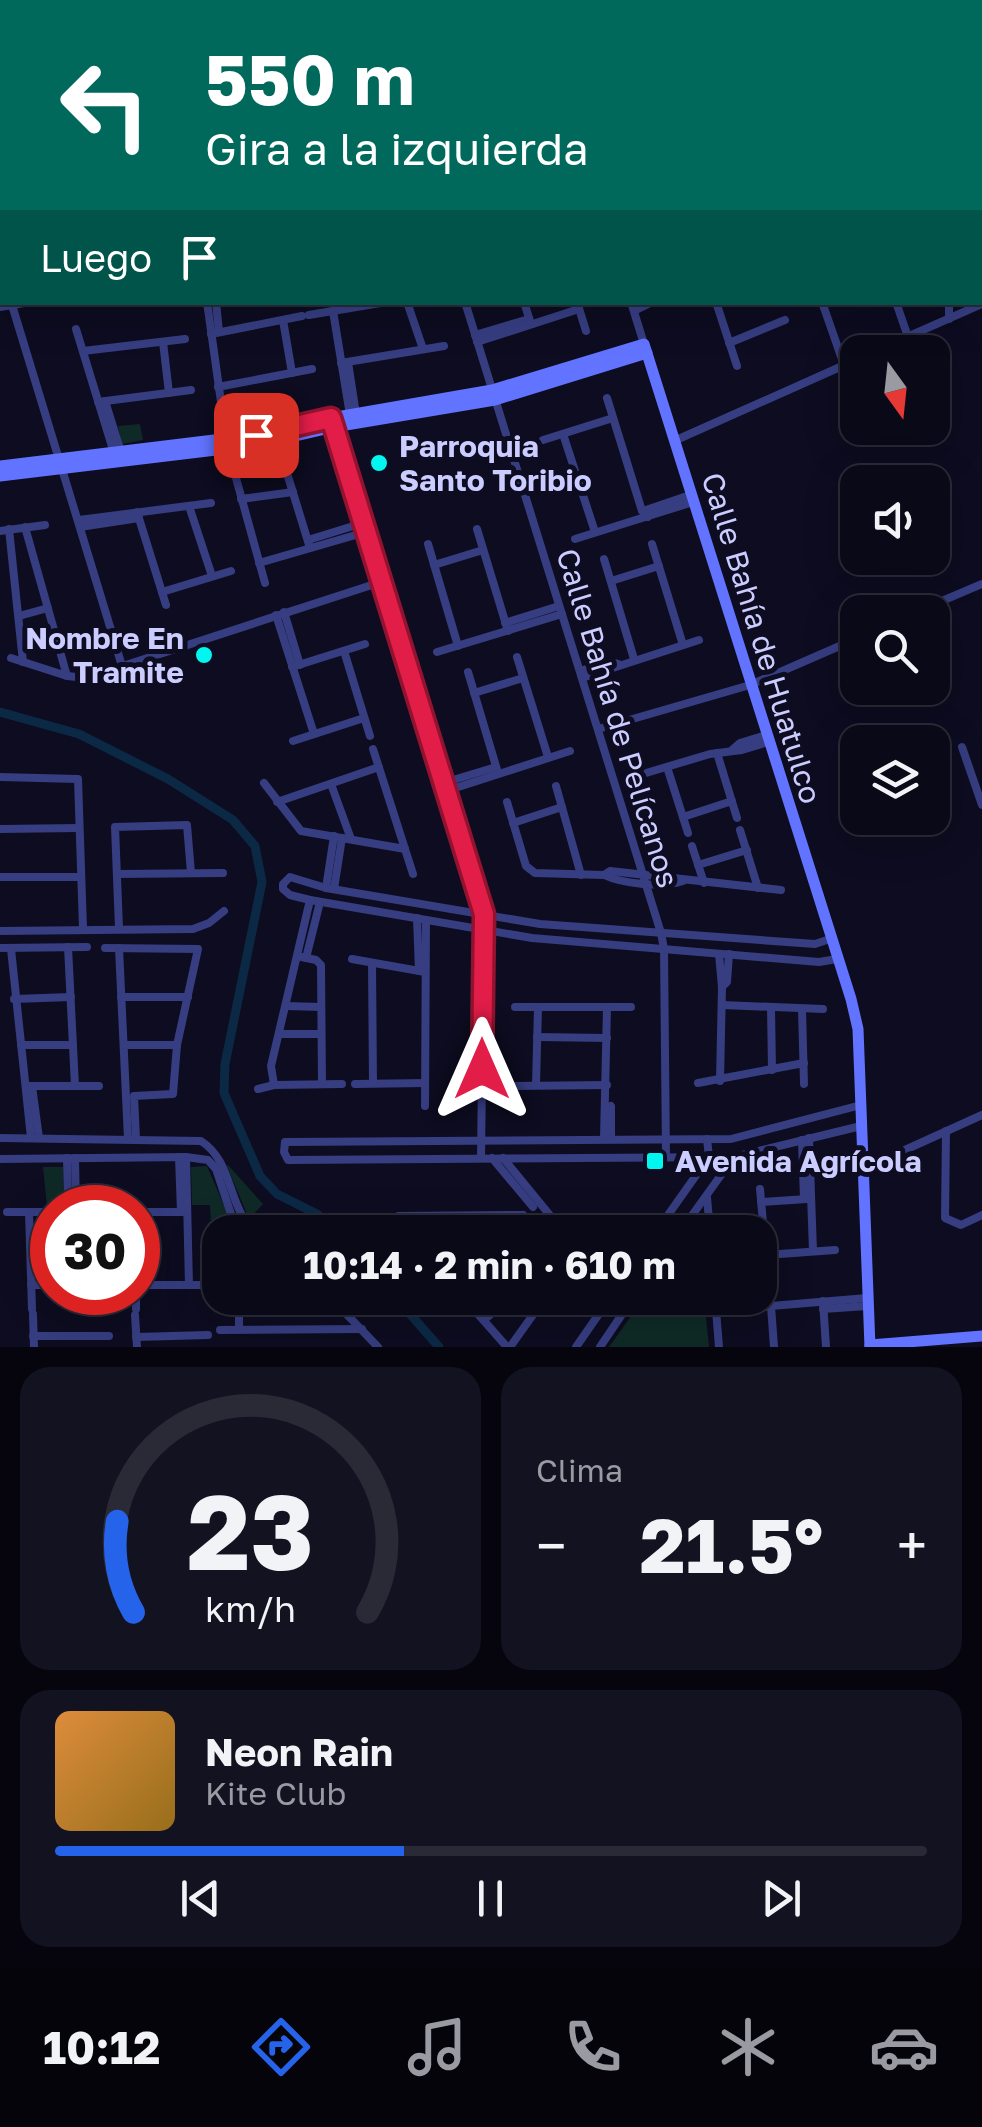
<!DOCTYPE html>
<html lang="es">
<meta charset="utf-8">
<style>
body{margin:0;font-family:"Golos Text",sans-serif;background:#131221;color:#f1f3f6;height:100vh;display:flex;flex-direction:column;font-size:38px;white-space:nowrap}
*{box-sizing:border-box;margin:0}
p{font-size:32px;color:#999aa2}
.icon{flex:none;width:55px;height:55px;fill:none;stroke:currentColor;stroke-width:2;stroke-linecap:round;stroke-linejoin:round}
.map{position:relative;height:1347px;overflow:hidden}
.side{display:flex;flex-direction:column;gap:20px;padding:20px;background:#06050d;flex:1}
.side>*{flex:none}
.top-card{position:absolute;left:0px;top:0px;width:982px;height:305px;box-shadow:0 10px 40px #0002,0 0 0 2px #2a2a37;background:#00695c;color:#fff;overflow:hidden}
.needle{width:65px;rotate:165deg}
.fabs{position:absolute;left:840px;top:335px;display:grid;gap:20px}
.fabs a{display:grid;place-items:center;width:110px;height:110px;border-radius:20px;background:#0a0918;box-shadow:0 10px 40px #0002,0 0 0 2px #2a2a37;font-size:50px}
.speed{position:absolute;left:30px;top:1185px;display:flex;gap:20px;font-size:50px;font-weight:700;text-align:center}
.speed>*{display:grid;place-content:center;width:130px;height:130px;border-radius:50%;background:#0a0918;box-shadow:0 10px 40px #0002,0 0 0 2px #2a2a37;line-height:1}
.speed .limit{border:15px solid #d22;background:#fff;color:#111}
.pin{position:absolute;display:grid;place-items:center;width:85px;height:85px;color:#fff;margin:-42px;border-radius:20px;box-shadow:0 5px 15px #0006}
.me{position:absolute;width:110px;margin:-55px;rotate:0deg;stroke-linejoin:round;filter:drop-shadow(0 0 8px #0008)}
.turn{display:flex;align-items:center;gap:35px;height:210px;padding:0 40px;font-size:45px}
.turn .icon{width:130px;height:130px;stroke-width:2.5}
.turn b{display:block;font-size:70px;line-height:85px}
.then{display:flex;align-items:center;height:95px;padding:0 40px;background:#0003;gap:20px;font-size:38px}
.big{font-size:75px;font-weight:700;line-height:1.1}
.side .widget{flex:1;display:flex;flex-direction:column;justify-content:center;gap:15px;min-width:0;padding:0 35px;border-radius:30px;background:#131221}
.side .dial{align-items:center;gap:0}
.dial svg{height:260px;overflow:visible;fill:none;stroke:#2a2a37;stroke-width:7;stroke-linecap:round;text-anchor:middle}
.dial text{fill:#f1f3f6;stroke:none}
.song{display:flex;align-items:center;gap:30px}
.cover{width:120px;height:120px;border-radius:15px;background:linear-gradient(135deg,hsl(30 70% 55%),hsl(40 70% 35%))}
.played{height:10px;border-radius:5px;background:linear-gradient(90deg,#2563eb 40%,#2a2a37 40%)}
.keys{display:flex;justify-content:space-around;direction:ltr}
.heat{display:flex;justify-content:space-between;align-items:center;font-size:55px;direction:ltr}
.side .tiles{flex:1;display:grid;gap:20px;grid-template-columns:1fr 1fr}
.widget:last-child{grid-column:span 2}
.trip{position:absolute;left:202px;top:1215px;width:575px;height:100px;border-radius:30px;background:#0a0918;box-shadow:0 10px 40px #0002,0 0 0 2px #2a2a37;font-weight:700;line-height:100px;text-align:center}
.dock{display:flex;height:160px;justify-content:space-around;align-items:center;background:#04040a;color:#999aa2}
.dock .icon{width:70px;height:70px}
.dock .selected{color:#2563eb}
.dock b{font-size:45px;color:#f1f3f6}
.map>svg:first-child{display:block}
.green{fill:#0f2a26}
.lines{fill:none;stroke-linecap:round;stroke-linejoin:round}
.canal{stroke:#0b2945;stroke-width:9}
.street{stroke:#363d80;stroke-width:8}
.secondary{stroke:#6273ff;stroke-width:11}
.route-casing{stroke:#92132f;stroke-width:25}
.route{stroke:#e11d48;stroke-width:18}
.poi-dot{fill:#00f6ef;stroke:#0d0c20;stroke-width:4}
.labels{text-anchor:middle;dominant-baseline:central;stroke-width:10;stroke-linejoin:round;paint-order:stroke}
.poi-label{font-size:30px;font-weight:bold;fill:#cbccff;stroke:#0d0c20;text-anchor:start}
.street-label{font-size:30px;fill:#cbccff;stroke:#0d0c20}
</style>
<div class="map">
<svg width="982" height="1347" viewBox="0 0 982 1347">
<rect width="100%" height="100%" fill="#0d0c20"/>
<g class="green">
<polygon points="140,424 143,440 122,444 118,426"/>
<polygon points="228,1165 263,1204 249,1219 227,1166"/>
<polygon points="207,1166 232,1224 211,1224 210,1205 192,1205 191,1167"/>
<polygon points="43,1167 63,1167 63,1206 47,1206"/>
<polygon points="644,1298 704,1298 709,1347 609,1347"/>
</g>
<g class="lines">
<g class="canal">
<polyline points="0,712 79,734 168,779 233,820 255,846 262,882 225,1064 224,1093 260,1176 277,1194 317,1214 340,1232"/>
<polyline points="396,1298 439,1347"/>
</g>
<g class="street">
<polyline points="549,0 550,2"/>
<polyline points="644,0 645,2"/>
<polyline points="793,0 794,2"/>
<polyline points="653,2 659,0"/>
<polyline points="954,2 954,0"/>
<polyline points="980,8 982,7"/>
<polyline points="980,155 982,154"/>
<polyline points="207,302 222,409"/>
<polyline points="216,302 219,332"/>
<polyline points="407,302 423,349"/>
<polyline points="465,302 661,933 664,949 666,1157"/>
<polyline points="524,302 530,321"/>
<polyline points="577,302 586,331"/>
<polyline points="631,302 644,344"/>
<polyline points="716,302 737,366"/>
<polyline points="822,302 844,365"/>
<polyline points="896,302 908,337"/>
<polyline points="12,305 122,666"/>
<polyline points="0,307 30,302"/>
<polyline points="333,311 350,415"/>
<polyline points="634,311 652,302"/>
<polyline points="309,315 386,302"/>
<polyline points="949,319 949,302"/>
<polyline points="283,320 292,373"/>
<polyline points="76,329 114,453"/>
<polyline points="211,334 302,316"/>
<polyline points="475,335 529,319"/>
<polyline points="163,342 169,393"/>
<polyline points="477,342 579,309"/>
<polyline points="729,343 785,320"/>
<polyline points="83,351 185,339"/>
<polyline points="873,352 982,304"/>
<polyline points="348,362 356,414"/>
<polyline points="341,363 444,346"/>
<polyline points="218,387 312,369"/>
<polyline points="607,398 642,511 648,517"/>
<polyline points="105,401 121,452"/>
<polyline points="98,402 191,390"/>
<polyline points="334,427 484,914 481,1158"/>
<polyline points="563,434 595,532"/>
<polyline points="543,440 613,418"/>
<polyline points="674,441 858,359"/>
<polyline points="286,470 310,548"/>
<polyline points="236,478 265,583"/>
<polyline points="241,499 293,492"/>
<polyline points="189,506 212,576"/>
<polyline points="643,511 690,495"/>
<polyline points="137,512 166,605"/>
<polyline points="79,520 211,503"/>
<polyline points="25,527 67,676"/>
<polyline points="80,527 139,518"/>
<polyline points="9,529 23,662"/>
<polyline points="477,529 508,631"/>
<polyline points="0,531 45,525"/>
<polyline points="575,539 693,502"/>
<polyline points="308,540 363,523"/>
<polyline points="428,544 458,646"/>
<polyline points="652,544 683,645"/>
<polyline points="604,559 634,659"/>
<polyline points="259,563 366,532"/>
<polyline points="434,565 483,550"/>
<polyline points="611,581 659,566"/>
<polyline points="162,592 231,571"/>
<polyline points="284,612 300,665"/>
<polyline points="916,612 982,584"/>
<polyline points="276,615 314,734"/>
<polyline points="19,616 48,608"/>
<polyline points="505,623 559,606"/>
<polyline points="344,651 370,736"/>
<polyline points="437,652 562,614"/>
<polyline points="517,657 548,757"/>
<polyline points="11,658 67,676 86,678 381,582"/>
<polyline points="292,667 365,644"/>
<polyline points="580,671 609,662 618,664"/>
<polyline points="468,672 498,773"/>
<polyline points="582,678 699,640"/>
<polyline points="474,693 523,678"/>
<polyline points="598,729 750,685 858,638"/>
<polyline points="293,741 364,718"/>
<polyline points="962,747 982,805"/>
<polyline points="373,749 413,874"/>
<polyline points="732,750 740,743 766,735"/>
<polyline points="717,753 737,818"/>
<polyline points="667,767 688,833"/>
<polyline points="646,773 710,754 742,750 768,742"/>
<polyline points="0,777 78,779 83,928"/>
<polyline points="264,783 301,831 405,849"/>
<polyline points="443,783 496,767"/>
<polyline points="331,784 351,839"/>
<polyline points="556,786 581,875"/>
<polyline points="446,791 570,751"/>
<polyline points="277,802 379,767"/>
<polyline points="507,802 526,866 535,873 604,875 610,871 781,890"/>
<polyline points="683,817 732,801"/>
<polyline points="513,823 562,807"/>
<polyline points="0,829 79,828"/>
<polyline points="740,830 758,888"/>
<polyline points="692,846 704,883"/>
<polyline points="698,865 747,850"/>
<polyline points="117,874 223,873"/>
<path d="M604 875C623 884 662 888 683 881"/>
<polyline points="0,877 81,877"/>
<polyline points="326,888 334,836"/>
<polyline points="334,889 342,838"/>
<polyline points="310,900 271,1066 274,1085 342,1084"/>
<polyline points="417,918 419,971"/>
<polyline points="119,928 115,827 187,825 191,873"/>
<polyline points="0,931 193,929 209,923 224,911"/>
<polyline points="830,939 815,944 540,924 326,888 290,877 283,884 283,889 290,895 310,900 532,938 819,962 837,959"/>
<polyline points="68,947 75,1086"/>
<polyline points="0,948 87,947"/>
<polyline points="105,948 198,949 177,1045 173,1094 134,1096 136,1139"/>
<polyline points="119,948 128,1139"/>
<polyline points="11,949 31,1138"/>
<polyline points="719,954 722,987 720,1081"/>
<polyline points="297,956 316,960 321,965 322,1084"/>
<polyline points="306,958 320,902"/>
<polyline points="352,959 425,972"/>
<polyline points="372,963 373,1083"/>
<polyline points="722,987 727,982 729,954"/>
<polyline points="121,997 188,997"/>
<polyline points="14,999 71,997"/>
<polyline points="722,1005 823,1009"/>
<polyline points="286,1006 321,1007"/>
<polyline points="515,1007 631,1007"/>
<polyline points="771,1007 772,1070"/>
<polyline points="802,1009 804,1084"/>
<polyline points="279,1034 321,1034"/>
<polyline points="537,1037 607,1038"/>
<polyline points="21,1045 73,1045"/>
<polyline points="124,1045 177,1045"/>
<polyline points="698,1083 804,1063"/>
<polyline points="355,1084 425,1083"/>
<polyline points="536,1085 538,1007"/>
<polyline points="26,1086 99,1086"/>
<polyline points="32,1086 39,1138"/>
<polyline points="514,1086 607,1085"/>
<polyline points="258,1089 274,1085"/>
<polyline points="861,1105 731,1139 285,1142 284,1152 288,1160 734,1157 861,1126"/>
<polyline points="425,1106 426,920"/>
<polyline points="608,1109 611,1106 611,1138"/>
<polyline points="946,1131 945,1218 961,1225 982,1215"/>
<path d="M0 1138 201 1141C234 1162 227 1209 256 1232"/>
<polyline points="604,1138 607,1007"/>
<polyline points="809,1138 813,1251"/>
<polyline points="802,1140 804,1199"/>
<polyline points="179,1157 181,1212"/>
<polyline points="186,1157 189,1285"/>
<polyline points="67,1158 68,1208"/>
<polyline points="75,1158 76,1208"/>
<polyline points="492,1158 533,1207"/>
<polyline points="503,1158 553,1219"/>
<polyline points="0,1159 186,1157 208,1160 216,1169 237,1232"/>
<polyline points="863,1169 982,1115"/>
<polyline points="760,1189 768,1278"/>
<polyline points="707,1197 710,1232"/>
<polyline points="761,1202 807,1199"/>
<polyline points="7,1212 52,1212"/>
<polyline points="29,1212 32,1309"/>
<polyline points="138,1212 183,1212"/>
<polyline points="464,1218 478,1232"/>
<polyline points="560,1228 564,1232"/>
<polyline points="401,1232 392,1220 398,1216 523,1215"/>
<polyline points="504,1232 523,1215"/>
<polyline points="656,1232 709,1157 707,1139"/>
<polyline points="680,1232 734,1157"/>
<polyline points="766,1255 835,1250"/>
<polyline points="31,1285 52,1285"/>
<polyline points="138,1285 210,1285"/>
<polyline points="136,1292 136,1309"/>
<polyline points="239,1298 239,1330"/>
<polyline points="331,1298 378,1347"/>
<polyline points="715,1298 719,1347"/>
<polyline points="823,1301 826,1347"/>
<polyline points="470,1305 507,1347"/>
<polyline points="771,1306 774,1347"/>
<polyline points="748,1308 867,1298"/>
<polyline points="823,1309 867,1306"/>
<polyline points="33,1314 34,1347"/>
<polyline points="135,1315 137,1347"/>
<polyline points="484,1320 510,1298"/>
<polyline points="220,1330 362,1329"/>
<polyline points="33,1336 109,1336"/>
<polyline points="136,1337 208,1335"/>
<polyline points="510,1347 545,1298"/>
<polyline points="576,1347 610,1298"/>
<polyline points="600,1347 633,1298"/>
</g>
<g class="secondary">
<polyline points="0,466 255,435 331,418 492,390 644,344 851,999 858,1029 870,1347"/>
<polyline points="0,476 257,445 334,427 495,400 647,353"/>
<polyline points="870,1345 982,1336"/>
</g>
</g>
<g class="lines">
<g class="route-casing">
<polyline id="route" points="256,435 331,418 484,914 482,1069"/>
</g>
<use href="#route" class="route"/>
</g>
<g class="poi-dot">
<circle cx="379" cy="463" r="10"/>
<circle cx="204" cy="655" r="10"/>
<rect x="645" y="1151" width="20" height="20" rx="5"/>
</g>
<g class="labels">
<g class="poi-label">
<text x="399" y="446">Parroquia<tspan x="399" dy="34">Santo Toribio</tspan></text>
<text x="184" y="638" text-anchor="end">Nombre En<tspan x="184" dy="34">Tramite</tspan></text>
<text x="675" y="1161">Avenida Agrícola</text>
</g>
<g class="street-label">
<text transform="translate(762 638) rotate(73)">Calle Bahía de Huatulco</text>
<text transform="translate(618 718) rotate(73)">Calle Bahía de Pelícanos</text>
</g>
</g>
</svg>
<div class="fabs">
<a><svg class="needle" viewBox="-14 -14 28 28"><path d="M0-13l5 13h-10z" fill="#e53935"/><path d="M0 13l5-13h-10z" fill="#999aa2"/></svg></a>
<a><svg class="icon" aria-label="sound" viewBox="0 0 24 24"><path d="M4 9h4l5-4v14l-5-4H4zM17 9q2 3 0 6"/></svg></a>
<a><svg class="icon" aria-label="search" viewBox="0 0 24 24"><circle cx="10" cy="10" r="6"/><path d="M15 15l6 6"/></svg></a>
<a><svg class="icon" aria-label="layers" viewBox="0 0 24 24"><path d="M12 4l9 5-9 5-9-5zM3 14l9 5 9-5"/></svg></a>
</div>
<div class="speed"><div class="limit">30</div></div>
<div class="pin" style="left:256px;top:435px;background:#d93025"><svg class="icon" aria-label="arrive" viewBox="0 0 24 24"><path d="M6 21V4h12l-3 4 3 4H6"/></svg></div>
<svg class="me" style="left:482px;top:1069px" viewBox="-20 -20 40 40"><path d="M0-17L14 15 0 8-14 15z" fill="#e11d48" stroke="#fff" stroke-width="4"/></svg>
<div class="trip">10:14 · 2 min · 610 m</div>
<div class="top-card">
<div class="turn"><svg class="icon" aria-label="left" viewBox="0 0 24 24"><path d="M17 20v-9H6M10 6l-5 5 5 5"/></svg><div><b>550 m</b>Gira a la izquierda</div></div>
<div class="then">Luego<svg class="icon" aria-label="arrive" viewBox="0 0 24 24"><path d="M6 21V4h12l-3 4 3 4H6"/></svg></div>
</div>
</div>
<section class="side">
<div class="tiles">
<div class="widget dial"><svg viewBox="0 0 100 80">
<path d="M14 69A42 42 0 1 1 86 69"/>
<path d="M14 69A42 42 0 0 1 9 41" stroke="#2563eb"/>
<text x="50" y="56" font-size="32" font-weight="700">23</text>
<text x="50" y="72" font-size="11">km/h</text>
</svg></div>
<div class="widget"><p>Clima</p>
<div class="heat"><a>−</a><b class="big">21.5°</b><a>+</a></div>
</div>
<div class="widget">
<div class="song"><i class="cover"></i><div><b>Neon Rain</b><p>Kite Club</p></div></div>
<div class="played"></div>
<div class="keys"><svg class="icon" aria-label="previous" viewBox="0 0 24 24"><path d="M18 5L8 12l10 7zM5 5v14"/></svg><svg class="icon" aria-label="pause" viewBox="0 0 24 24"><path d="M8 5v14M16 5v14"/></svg><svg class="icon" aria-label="next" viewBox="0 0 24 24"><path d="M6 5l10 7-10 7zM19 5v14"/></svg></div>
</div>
</div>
</section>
<nav class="dock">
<b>10:12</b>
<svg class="icon selected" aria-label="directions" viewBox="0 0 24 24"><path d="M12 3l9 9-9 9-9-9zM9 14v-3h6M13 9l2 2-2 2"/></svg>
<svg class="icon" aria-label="music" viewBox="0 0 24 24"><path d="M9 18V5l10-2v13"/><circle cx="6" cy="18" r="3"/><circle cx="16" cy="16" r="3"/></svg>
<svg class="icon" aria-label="phone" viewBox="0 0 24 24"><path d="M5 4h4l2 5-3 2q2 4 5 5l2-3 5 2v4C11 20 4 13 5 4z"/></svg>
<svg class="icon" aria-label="climate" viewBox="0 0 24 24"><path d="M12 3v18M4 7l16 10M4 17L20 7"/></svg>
<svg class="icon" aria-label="car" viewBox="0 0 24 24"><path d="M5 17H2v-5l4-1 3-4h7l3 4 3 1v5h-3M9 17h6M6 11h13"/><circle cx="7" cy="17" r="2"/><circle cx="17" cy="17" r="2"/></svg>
</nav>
